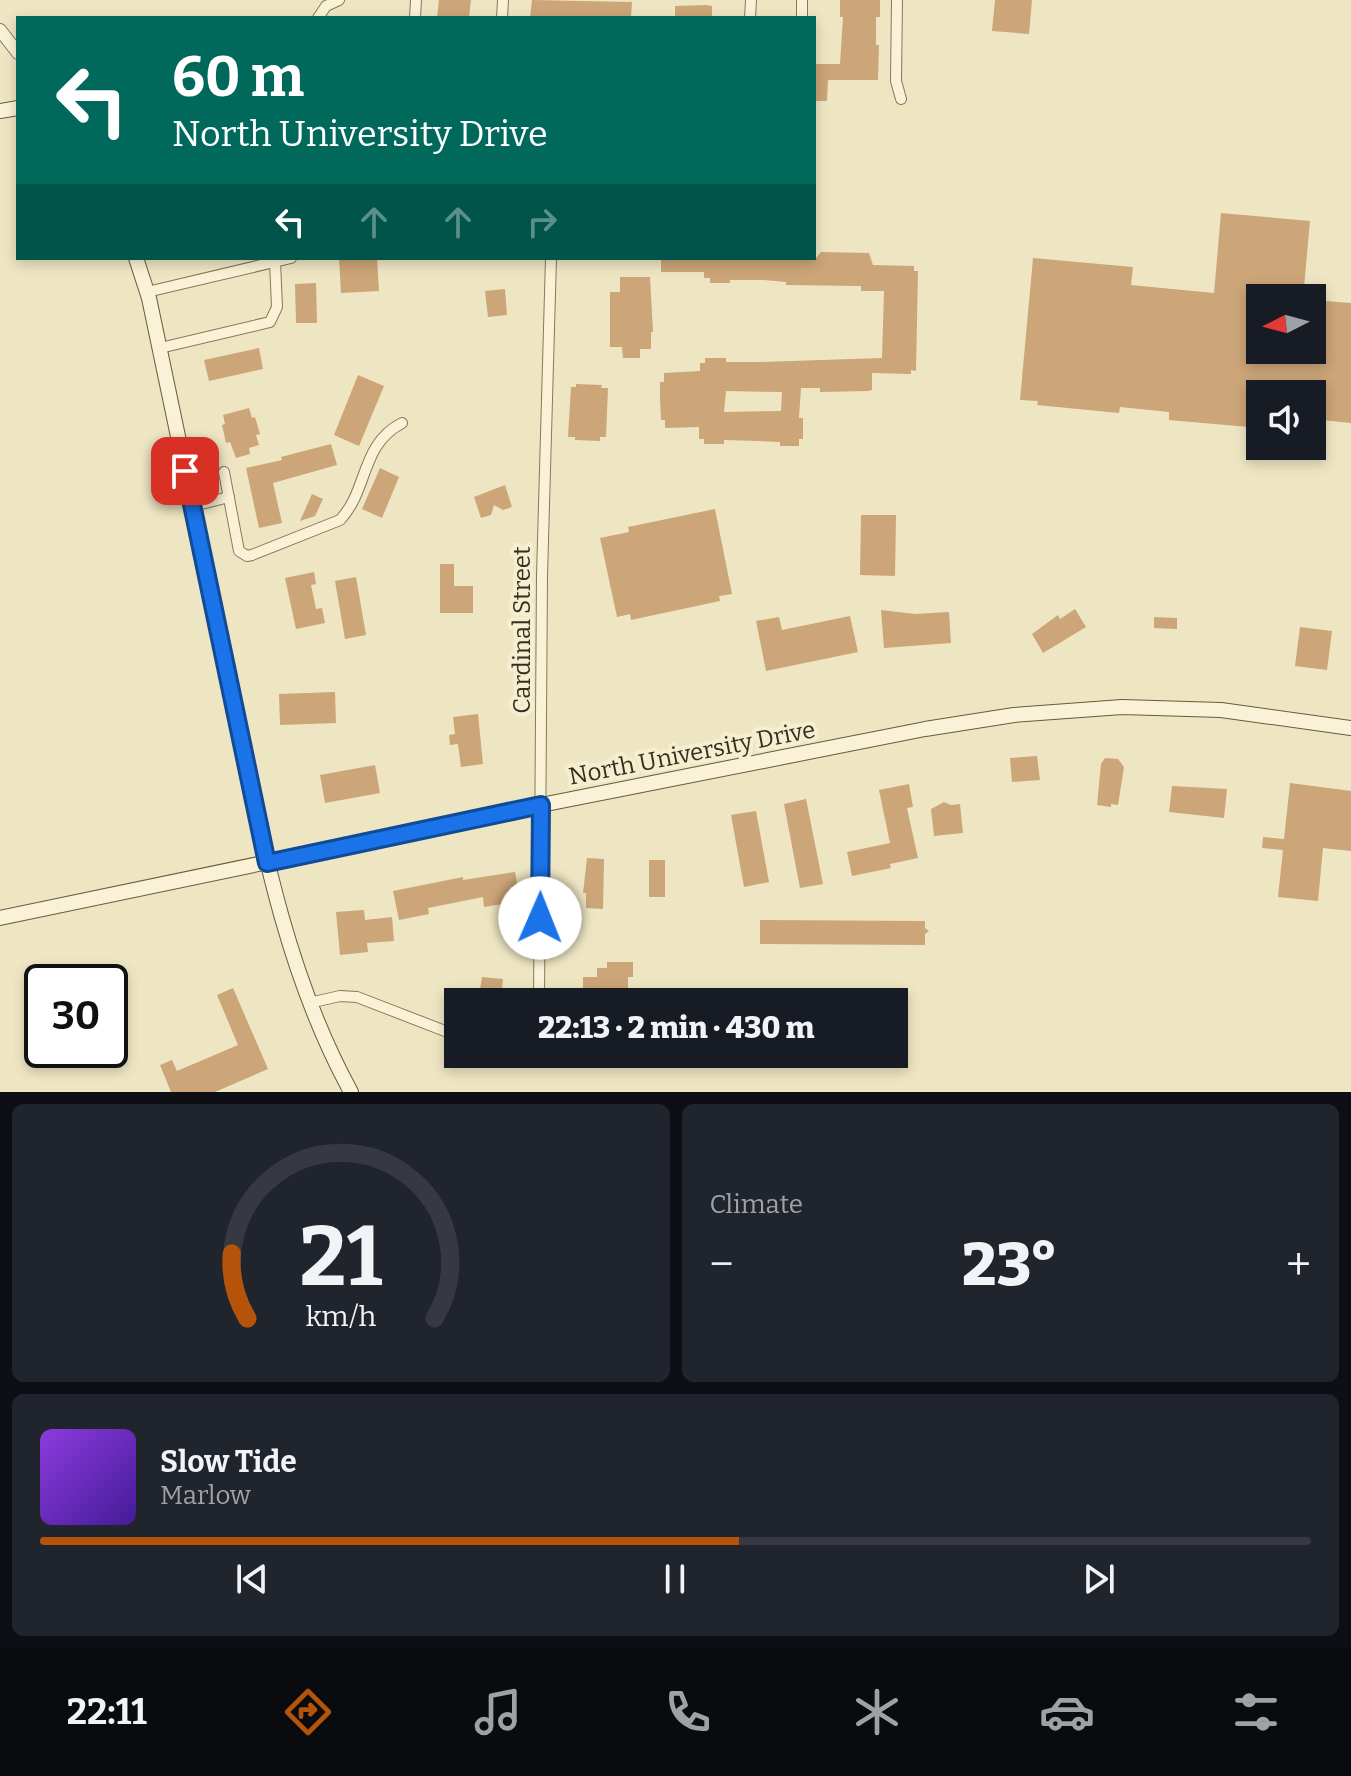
<!DOCTYPE html>
<meta charset="utf-8">
<style>
body{margin:0;font-family:Bitter,serif;background:#20242c;color:#f1f3f6;height:100vh;display:flex;flex-direction:column;font-size:30px;white-space:nowrap}
*{box-sizing:border-box;margin:0}
p{font-size:26px;color:#9ea1a6}
.icon{flex:none;width:44px;height:44px;fill:none;stroke:currentColor;stroke-width:2;stroke-linecap:round;stroke-linejoin:round}
.map{position:relative;height:1092px;overflow:hidden}
.side{display:flex;flex-direction:column;gap:12px;padding:12px;background:#0d0f14;flex:1}
.side>*{flex:none}
.top-card{position:absolute;left:16px;top:16px;width:800px;height:244px;border-radius:0px;box-shadow:0 4px 12px #0003;background:#00695c;color:#fff;overflow:hidden}
.needle{width:52px;rotate:264deg}
.buttons{position:absolute;left:1246px;top:284px;display:grid;gap:16px}
.buttons a{display:grid;place-items:center;width:80px;height:80px;border-radius:0px;background:#171b24;box-shadow:0 4px 12px #0003;font-size:40px}
.speed{position:absolute;left:24px;top:964px;display:flex;gap:16px;font-size:40px;font-weight:700;text-align:center}
.speed>*{display:grid;place-content:center;width:104px;height:104px;border-radius:50%;background:#171b24;box-shadow:0 4px 12px #0003;line-height:1}
.speed .limit{border:4px solid #111;border-radius:12px;background:#fff;color:#111}
.pin{position:absolute;display:grid;place-items:center;width:68px;height:68px;color:#fff;margin:-34px;border-radius:16px;box-shadow:0 4px 12px #0006}
.me{position:absolute;width:88px;margin:-44px;rotate:1deg;stroke-linejoin:round;filter:drop-shadow(0 0 6px #0008)}
.turn{display:flex;align-items:center;gap:28px;height:168px;padding:0 24px;font-size:36px}
.turn .icon{width:104px;height:104px;stroke-width:2.5}
.turn b{display:block;font-size:56px;line-height:68px}
.lanes{display:flex;align-items:center;height:76px;padding:0 24px;background:#0003;justify-content:center;gap:40px;direction:ltr}
.lanes .off{opacity:.35}
.big{font-size:60px;font-weight:800;line-height:1.1}
.side .card{flex:1;display:flex;flex-direction:column;justify-content:center;gap:12px;min-width:0;padding:0 28px;border-radius:12px;background:#20242c}
.side .dial{align-items:center;gap:0}
.dial svg{height:208px;overflow:visible;fill:none;stroke:#363941;stroke-width:7;stroke-linecap:round;text-anchor:middle}
.dial text{fill:#f1f3f6;stroke:none}
.song{display:flex;align-items:center;gap:24px}
.cover{width:96px;height:96px;border-radius:12px;background:linear-gradient(135deg,hsl(270 70% 55%),hsl(260 70% 35%))}
.played{height:8px;border-radius:4px;background:linear-gradient(90deg,#b45309 55%,#363941 55%)}
.keys{display:flex;justify-content:space-around;direction:ltr}
.heat{display:flex;justify-content:space-between;align-items:center;font-size:44px;direction:ltr}
.side .tiles{flex:1;display:grid;gap:12px;grid-template-columns:1fr 1fr}
.card:last-child{grid-column:span 2}
.trip{position:absolute;left:444px;top:988px;width:464px;height:80px;border-radius:0px;background:#171b24;box-shadow:0 4px 12px #0003;font-weight:800;line-height:80px;text-align:center}
.menu{display:flex;height:128px;justify-content:space-around;align-items:center;background:#090b0e;color:#9ea1a6}
.menu .icon{width:56px;height:56px}
.menu .selected{color:#b45309}
.menu b{font-size:36px;color:#f1f3f6}
.map>svg:first-child{display:block}
.building{fill:#cca578;fill-rule:evenodd}
.lines{fill:none;stroke-linecap:round;stroke-linejoin:round}
.minor-casing{stroke:#88785a;stroke-width:12}
.tertiary-casing{stroke:#88785a;stroke-width:14}
.secondary-casing{stroke:#6a593d;stroke-width:16}
.minor{stroke:#f9f2d6;stroke-width:10}
.tertiary{stroke:#f9f2d6;stroke-width:12}
.secondary{stroke:#f9f2d6;stroke-width:14}
.route-casing{stroke:#114b97;stroke-width:20}
.route{stroke:#1a73e8;stroke-width:14}
.labels{text-anchor:middle;dominant-baseline:central;stroke-width:8;stroke-linejoin:round;paint-order:stroke}
.street-label{font-size:24px;fill:#382d1e;stroke:#f5efd2}
</style>
<div class="map">
<svg width="1351" height="1092" viewBox="0 0 1351 1092">
<rect width="100%" height="100%" fill="#eee6c3"/>
<g class="building">
<polygon points="439,0 471,0 469,18 437,18"/>
<polygon points="532,0 632,2 631,18 530,18"/>
<polygon points="840,0 880,0 880,17 876,17 876,45 879,45 878,80 828,80 827,101 814,101 814,64 840,64 843,17 840,17"/>
<polygon points="995,0 1032,0 1029,34 992,31"/>
<polygon points="706,5 712,6 712,18 675,18 675,6"/>
<polygon points="1221,213 1310,221 1303,298 1260,298 1260,350 1312,350 1312,300 1351,303 1351,423 1312,419 1312,394 1260,394 1260,428 1169,420 1169,412 1120,407 1119,413 1037,405 1038,401 1020,400 1033,258 1133,267 1131,285 1214,293"/>
<path d="M821 252 869 253 873 265 914 266V271H918L916 371 911 370V374L872 373V390L868 391 820 392V388H801L799 418H803V439H799V446H780V442L758 441 724 440V444H704V439H699V427L665 428V420H661L660 398V382H664V373L700 371V363H705V358H726V362H760L882 358 884 291H861V286L786 285V282L764 280H730V283H710V278H704V272H661V258H816ZM726 391 782 392 781 411 724 412Z"/>
<polygon points="339,258 377,258 379,291 341,293"/>
<polygon points="620,277 650,277 653,332 651,332 651,349 640,349 640,358 623,358 622,347 610,347 610,292 620,292"/>
<polygon points="316,283 317,323 296,323 295,284"/>
<polygon points="505,289 507,315 488,317 485,291"/>
<polygon points="259,348 263,369 209,381 204,360"/>
<polygon points="358,375 384,386 359,446 334,435"/>
<polygon points="576,384 602,385 601,388 608,388 606,437 600,437 600,441 575,440 575,437 568,437 571,387 576,387"/>
<polygon points="249,408 252,418 255,417 260,434 256,435 259,445 249,448 250,454 236,458 230,442 226,443 222,425 225,424 223,415"/>
<polygon points="331,444 337,465 273,483 282,523 259,528 246,468 282,460 281,457"/>
<polygon points="380,468 399,477 382,518 362,509"/>
<polygon points="505,485 512,507 503,510 494,505 491,515 481,518 474,497"/>
<polygon points="312,494 323,499 315,516 300,521"/>
<polygon points="715,509 732,594 719,596 720,601 631,620 630,614 617,617 600,538 629,532 628,527"/>
<polygon points="861,515 896,515 895,576 860,575"/>
<polygon points="440,564 454,564 454,586 473,586 473,613 440,613"/>
<polygon points="314,572 316,584 311,585 316,609 322,608 325,623 296,629 285,578"/>
<polygon points="356,577 366,635 345,639 335,581"/>
<polygon points="1075,609 1086,627 1043,653 1032,634 1058,615 1060,619"/>
<polygon points="881,610 915,614 949,612 951,643 884,648"/>
<polygon points="850,616 858,652 766,671 756,621 779,617 782,630"/>
<polygon points="1154,617 1177,618 1177,629 1154,628"/>
<polygon points="1300,627 1332,631 1327,670 1295,666"/>
<polygon points="335,692 336,723 280,725 279,694"/>
<polygon points="478,714 483,764 461,767 458,744 450,745 449,735 455,734 453,717"/>
<polygon points="1037,756 1040,780 1012,782 1010,758"/>
<polygon points="1105,758 1118,759 1124,767 1118,805 1111,804 1111,807 1097,805 1101,764"/>
<polygon points="375,765 380,793 325,803 320,775"/>
<polygon points="1290,783 1351,791 1351,851 1323,848 1318,901 1278,897 1283,850 1262,848 1263,837 1284,839"/>
<polygon points="909,784 913,807 907,808 918,858 890,864 891,868 852,876 847,852 890,843 879,790"/>
<polygon points="1172,786 1227,789 1224,818 1169,812"/>
<polygon points="806,799 823,884 800,888 784,804"/>
<polygon points="944,802 951,805 960,804 963,833 934,836 931,809"/>
<polygon points="756,811 769,882 744,887 731,815"/>
<polygon points="587,858 604,859 603,909 586,908 586,893 583,893"/>
<rect x="649" y="860" width="16" height="37"/>
<polygon points="515,872 520,901 484,907 483,897 428,908 429,914 399,920 393,891 463,877 463,880"/>
<polygon points="364,910 365,920 392,917 394,941 367,943 368,952 340,955 336,912"/>
<polygon points="760,920 925,921 925,928 929,931 925,934 925,945 760,944"/>
<polygon points="607,962 633,962 633,977 628,977 628,991 624,991 624,999 619,999 619,1002 603,1002 603,999 596,999 596,994 583,994 583,977 597,977 597,968 607,968"/>
<polygon points="482,977 503,979 501,999 487,997 488,990 480,990"/>
<polygon points="233,988 268,1069 215,1092 171,1092 160,1065 172,1060 177,1071 238,1045 217,995"/>
</g>
<g class="lines">
<g class="minor-casing">
<g id="minor">
<polyline points="802,0 802,18"/>
<polyline points="897,0 896,81 901,99"/>
<polyline points="318,18 326,6 339,0"/>
<polyline points="415,18 416,0"/>
<polyline points="502,18 503,0"/>
<polyline points="750,18 751,0"/>
<polyline points="147,292 291,258"/>
<polyline points="160,348 270,322 277,307 275,262"/>
<path d="M224 472 239 551 247 556 252 555 340 520C369 489 360 445 402 423"/>
<polyline points="193,506 229,497"/>
<polyline points="539,1002 542,576 551,258"/>
<polyline points="309,1003 340,996 357,997 458,1036"/>
<polyline points="500,1054 524,1061 537,1054"/>
</g>
</g>
<g class="tertiary-casing">
<polyline id="tertiary" points="0,30 18,53"/>
</g>
<g class="secondary-casing">
<g id="secondary">
<polyline points="0,111 18,108"/>
<path d="M136 258 149 298C177 430 204 562 232 694 260 831 283 968 351 1092"/>
<polyline points="0,918 541,805 925,729 1014,715 1122,707 1221,710 1351,728"/>
</g>
</g>
<use href="#minor" class="minor"/>
<use href="#tertiary" class="tertiary"/>
<use href="#secondary" class="secondary"/>
</g>
<g class="lines">
<g class="route-casing">
<polyline id="route" points="185,471 267,863 541,805 540,918"/>
</g>
<use href="#route" class="route"/>
</g>
<g class="labels">
<g class="street-label">
<text transform="translate(522 630) rotate(-90)">Cardinal Street</text>
<text transform="translate(692 753) rotate(-11)">North University Drive</text>
</g>
</g>
</svg>
<div class="buttons">
<a><svg class="needle" viewBox="-14 -14 28 28"><path d="M0-13l5 13h-10z" fill="#e53935"/><path d="M0 13l5-13h-10z" fill="#9ea1a6"/></svg></a>
<a><svg class="icon" aria-label="sound" viewBox="0 0 24 24"><path d="M4 9h4l5-4v14l-5-4H4zM17 9q2 3 0 6"/></svg></a>
</div>
<div class="speed"><div class="limit">30</div></div>
<div class="pin" style="left:185px;top:471px;background:#d93025"><svg class="icon" aria-label="arrive" viewBox="0 0 24 24"><path d="M6 21V4h12l-3 4 3 4H6"/></svg></div>
<svg class="me" style="left:540px;top:918px" viewBox="-20 -20 40 40"><circle r="19" fill="#fff"/><path d="M0-13L10 11 0 6-10 11z" fill="#1a73e8"/></svg>
<div class="trip">22:13 · 2 min · 430 m</div>
<div class="top-card">
<div class="turn"><svg class="icon" aria-label="left" viewBox="0 0 24 24"><path d="M17 20v-9H6M10 6l-5 5 5 5"/></svg><div><b>60 m</b>North University Drive</div></div>
<div class="lanes"><svg class="icon" aria-label="left" viewBox="0 0 24 24"><path d="M17 20v-9H6M10 6l-5 5 5 5"/></svg><svg class="icon off" aria-label="ahead" viewBox="0 0 24 24"><path d="M12 20V5M6 11l6-6 6 6"/></svg><svg class="icon off" aria-label="ahead" viewBox="0 0 24 24"><path d="M12 20V5M6 11l6-6 6 6"/></svg><svg class="icon off" aria-label="right" viewBox="0 0 24 24"><path d="M7 20v-9h11M14 6l5 5-5 5"/></svg></div>
</div>
</div>
<section class="side">
<div class="tiles">
<div class="card dial"><svg viewBox="0 0 100 80">
<path d="M14 69A42 42 0 1 1 86 69"/>
<path d="M14 69A42 42 0 0 1 8 44" stroke="#b45309"/>
<text x="50" y="56" font-size="32" font-weight="700">21</text>
<text x="50" y="72" font-size="11">km/h</text>
</svg></div>
<div class="card"><p>Climate</p>
<div class="heat"><a>−</a><b class="big">23°</b><a>+</a></div>
</div>
<div class="card">
<div class="song"><i class="cover"></i><div><b>Slow Tide</b><p>Marlow</p></div></div>
<div class="played"></div>
<div class="keys"><svg class="icon" aria-label="previous" viewBox="0 0 24 24"><path d="M18 5L8 12l10 7zM5 5v14"/></svg><svg class="icon" aria-label="pause" viewBox="0 0 24 24"><path d="M8 5v14M16 5v14"/></svg><svg class="icon" aria-label="next" viewBox="0 0 24 24"><path d="M6 5l10 7-10 7zM19 5v14"/></svg></div>
</div>
</div>
</section>
<nav class="menu">
<b>22:11</b>
<svg class="icon selected" aria-label="directions" viewBox="0 0 24 24"><path d="M12 3l9 9-9 9-9-9zM9 14v-3h6M13 9l2 2-2 2"/></svg>
<svg class="icon" aria-label="music" viewBox="0 0 24 24"><path d="M9 18V5l10-2v13"/><circle cx="6" cy="18" r="3"/><circle cx="16" cy="16" r="3"/></svg>
<svg class="icon" aria-label="phone" viewBox="0 0 24 24"><path d="M5 4h4l2 5-3 2q2 4 5 5l2-3 5 2v4C11 20 4 13 5 4z"/></svg>
<svg class="icon" aria-label="climate" viewBox="0 0 24 24"><path d="M12 3v18M4 7l16 10M4 17L20 7"/></svg>
<svg class="icon" aria-label="car" viewBox="0 0 24 24"><path d="M5 17H2v-5l4-1 3-4h7l3 4 3 1v5h-3M9 17h6M6 11h13"/><circle cx="7" cy="17" r="2"/><circle cx="17" cy="17" r="2"/></svg>
<svg class="icon" aria-label="filters" viewBox="0 0 24 24"><path d="M4 7h16M4 17h16"/><circle cx="9" cy="7" r="2"/><circle cx="15" cy="17" r="2"/></svg>
</nav>
